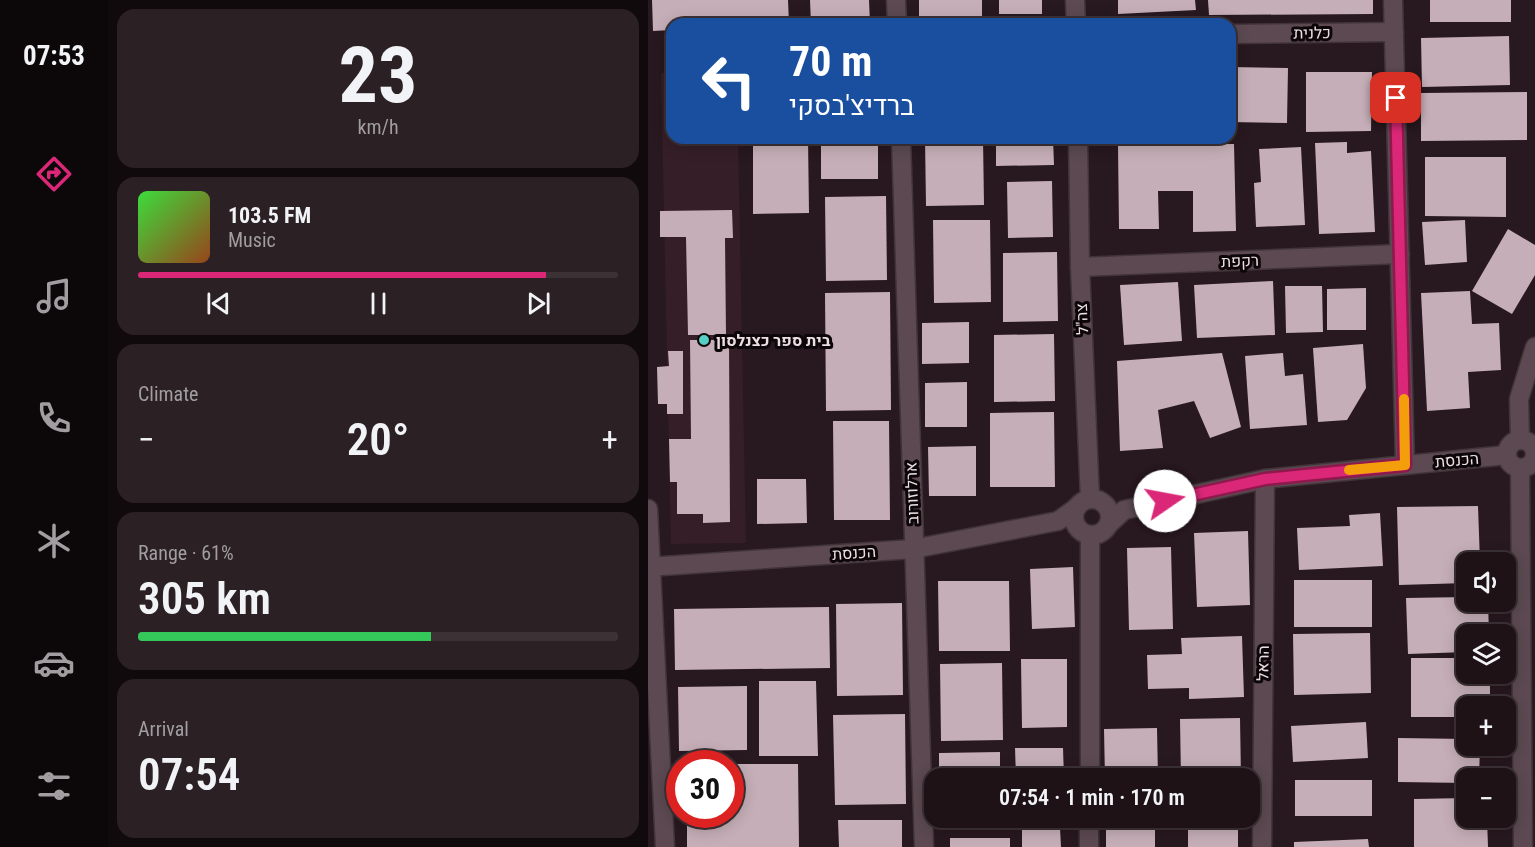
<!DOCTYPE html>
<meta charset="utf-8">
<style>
body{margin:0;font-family:"Roboto Condensed",Heebo,sans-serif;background:#2b2024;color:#f1f3f6;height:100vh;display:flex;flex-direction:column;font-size:22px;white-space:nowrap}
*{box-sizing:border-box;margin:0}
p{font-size:20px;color:#a19ea1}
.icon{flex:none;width:33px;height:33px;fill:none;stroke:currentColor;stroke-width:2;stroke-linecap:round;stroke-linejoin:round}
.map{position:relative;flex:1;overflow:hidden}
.side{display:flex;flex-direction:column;gap:9px;padding:9px;background:#100a0d;width:540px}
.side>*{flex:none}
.hud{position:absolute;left:18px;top:18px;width:570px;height:126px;border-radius:18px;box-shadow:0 3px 15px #0003,0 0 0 2px #3c3236;background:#1a4fa0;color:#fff;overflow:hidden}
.fabs{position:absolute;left:808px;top:552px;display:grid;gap:12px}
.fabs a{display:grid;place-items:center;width:60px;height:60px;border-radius:12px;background:#1e1217;box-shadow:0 3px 15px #0003,0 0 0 2px #3c3236;font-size:30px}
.speed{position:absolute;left:18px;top:750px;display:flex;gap:12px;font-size:30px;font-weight:700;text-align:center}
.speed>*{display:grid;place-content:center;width:78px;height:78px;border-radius:50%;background:#1e1217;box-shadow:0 3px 15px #0003,0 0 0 2px #3c3236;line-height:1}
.speed .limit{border:9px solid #d22;background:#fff;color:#111}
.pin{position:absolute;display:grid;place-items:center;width:51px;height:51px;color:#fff;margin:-26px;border-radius:12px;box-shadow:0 3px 9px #0006}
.me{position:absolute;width:66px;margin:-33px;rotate:78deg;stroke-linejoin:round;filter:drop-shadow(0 0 4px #0008)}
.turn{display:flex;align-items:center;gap:21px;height:126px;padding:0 24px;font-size:27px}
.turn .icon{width:78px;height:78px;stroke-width:2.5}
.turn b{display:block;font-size:42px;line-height:51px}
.big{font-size:45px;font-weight:600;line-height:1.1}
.side .tile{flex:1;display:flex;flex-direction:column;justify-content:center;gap:9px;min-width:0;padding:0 21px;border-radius:18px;background:#2b2024}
.side .dial{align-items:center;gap:0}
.dial b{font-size:78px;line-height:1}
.song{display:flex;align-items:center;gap:18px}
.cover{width:72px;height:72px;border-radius:9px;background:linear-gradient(135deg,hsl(120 70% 55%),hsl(20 70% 35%))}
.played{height:6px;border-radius:3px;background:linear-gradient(90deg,#db2777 85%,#3c3236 85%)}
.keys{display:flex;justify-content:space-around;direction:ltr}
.heat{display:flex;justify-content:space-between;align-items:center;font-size:33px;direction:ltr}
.charge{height:9px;border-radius:4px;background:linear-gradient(90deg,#34c759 61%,#3c3236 0)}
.trip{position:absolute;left:276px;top:768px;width:336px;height:60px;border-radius:18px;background:#1e1217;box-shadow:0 3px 15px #0003,0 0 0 2px #3c3236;font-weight:600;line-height:60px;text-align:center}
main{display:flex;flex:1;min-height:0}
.tabs{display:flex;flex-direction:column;width:108px;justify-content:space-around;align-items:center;background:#0c0709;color:#a19ea1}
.tabs .icon{width:42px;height:42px}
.tabs .selected{color:#db2777}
.tabs b{font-size:27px;color:#f1f3f6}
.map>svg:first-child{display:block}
.built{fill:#351e28}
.building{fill:#c5aeb7}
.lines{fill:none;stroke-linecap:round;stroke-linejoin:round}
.street-casing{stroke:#403439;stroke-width:21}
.street{stroke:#5c4951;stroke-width:18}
.route-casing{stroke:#8e194d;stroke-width:15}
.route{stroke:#db2777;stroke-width:10}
.slow{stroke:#f59e0b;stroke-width:10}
.poi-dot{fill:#56cec3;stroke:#0c0608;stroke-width:2}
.labels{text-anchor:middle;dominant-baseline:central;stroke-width:6;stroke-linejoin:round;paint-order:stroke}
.street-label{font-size:16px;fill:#ebdfe3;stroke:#0c0608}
.poi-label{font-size:16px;font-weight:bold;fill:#ebdfe3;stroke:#0c0608;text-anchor:start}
</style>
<main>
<nav class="tabs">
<b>07:53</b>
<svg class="icon selected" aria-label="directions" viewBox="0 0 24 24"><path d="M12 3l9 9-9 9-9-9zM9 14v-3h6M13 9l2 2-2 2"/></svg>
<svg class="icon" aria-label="music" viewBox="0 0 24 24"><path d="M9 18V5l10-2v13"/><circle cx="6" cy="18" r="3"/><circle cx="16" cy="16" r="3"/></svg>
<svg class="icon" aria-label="phone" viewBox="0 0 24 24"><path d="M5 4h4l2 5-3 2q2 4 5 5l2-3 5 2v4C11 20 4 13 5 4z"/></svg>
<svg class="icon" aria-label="climate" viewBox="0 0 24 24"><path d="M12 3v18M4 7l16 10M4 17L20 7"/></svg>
<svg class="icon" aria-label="car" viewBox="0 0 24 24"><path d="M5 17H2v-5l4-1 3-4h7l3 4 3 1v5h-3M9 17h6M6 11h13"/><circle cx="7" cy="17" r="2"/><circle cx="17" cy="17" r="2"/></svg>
<svg class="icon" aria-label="filters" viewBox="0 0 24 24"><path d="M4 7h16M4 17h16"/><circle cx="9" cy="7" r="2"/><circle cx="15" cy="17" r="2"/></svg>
</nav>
<section class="side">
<div class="tile dial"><b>23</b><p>km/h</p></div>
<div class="tile">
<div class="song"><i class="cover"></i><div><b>103.5 FM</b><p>Music</p></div></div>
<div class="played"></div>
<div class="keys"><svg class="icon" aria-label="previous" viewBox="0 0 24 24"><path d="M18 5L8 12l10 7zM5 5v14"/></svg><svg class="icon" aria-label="pause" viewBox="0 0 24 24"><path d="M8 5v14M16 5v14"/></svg><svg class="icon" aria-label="next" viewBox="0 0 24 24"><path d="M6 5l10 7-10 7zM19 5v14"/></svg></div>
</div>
<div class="tile"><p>Climate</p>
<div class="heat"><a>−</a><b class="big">20°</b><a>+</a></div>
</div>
<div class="tile"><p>Range · 61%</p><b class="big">305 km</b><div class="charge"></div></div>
<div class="tile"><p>Arrival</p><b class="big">07:54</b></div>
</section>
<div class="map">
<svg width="887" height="847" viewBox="0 0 887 847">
<rect width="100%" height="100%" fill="#28181f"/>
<polygon class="built" points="13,73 24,73 24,138 90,138 98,543 23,544"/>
<g class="building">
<polygon points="4,0 140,0 141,24 24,24 24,30 5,31"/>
<polygon points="162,0 221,0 222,24 163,24"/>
<rect x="271" y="0" width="63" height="24"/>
<rect x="351" y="0" width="43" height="14"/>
<polygon points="470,0 547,0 548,10 470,14"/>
<polygon points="560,0 725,0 725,14 561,15"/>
<rect x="782" y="0" width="81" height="22"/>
<polygon points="861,36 862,85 774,87 773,38"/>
<polygon points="582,67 640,68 639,123 582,122"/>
<polygon points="658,72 724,72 723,131 658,132"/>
<polygon points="879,92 879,140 773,141 773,93"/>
<polygon points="105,138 160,138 161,213 105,214"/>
<rect x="173" y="138" width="57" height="41"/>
<polygon points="277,138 335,138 336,205 278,206"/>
<polygon points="348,138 405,138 406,165 348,166"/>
<polygon points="699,142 699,153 723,151 727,232 671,234 667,143"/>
<polygon points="586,144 588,231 545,232 545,191 510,191 511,229 471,229 470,145"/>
<polygon points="653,147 657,225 608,227 606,183 613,182 611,149"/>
<polygon points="777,157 858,157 858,217 777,216"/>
<polygon points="404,181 405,237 360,238 359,182"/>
<polygon points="238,196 239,280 178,281 177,197"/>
<polygon points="84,210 85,238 77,238 78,335 40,335 38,237 12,237 12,211"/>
<polygon points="285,220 342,220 343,302 286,303"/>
<polygon points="817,220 819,262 777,265 774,222"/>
<polygon points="860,229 887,245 887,275 864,314 824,291"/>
<polygon points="409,252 410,321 355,322 355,253"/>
<polygon points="625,281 627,335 549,338 546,285"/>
<polygon points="530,282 534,341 476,345 472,285"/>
<polygon points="637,286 674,286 675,332 638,333"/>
<polygon points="718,288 718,330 679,330 679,289"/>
<polygon points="822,291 824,324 851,323 853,370 820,372 822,408 779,411 773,293"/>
<polygon points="242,292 243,410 178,411 177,293"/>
<polygon points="321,322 321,363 274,364 274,323"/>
<polygon points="406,334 407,401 346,402 346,335"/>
<polygon points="42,340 81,340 82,522 55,523 55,514 29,514 29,482 22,482 21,439 43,439"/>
<polygon points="715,344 718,388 699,420 670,422 665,348"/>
<polygon points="20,351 35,351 35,414 19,414 19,404 10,404 9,367 21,366"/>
<polygon points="574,353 593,427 562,438 546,401 510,410 515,448 472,451 469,361"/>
<polygon points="635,353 637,376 655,374 659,425 602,429 597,356"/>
<polygon points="319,382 319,427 277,427 277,383"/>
<polygon points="406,412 407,487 342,487 342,413"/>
<polygon points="185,421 241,421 242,520 186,520"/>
<polygon points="328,446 328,496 281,496 280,447"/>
<polygon points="109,479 158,479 159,523 109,524"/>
<polygon points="830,506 832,562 819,562 819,583 751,585 749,507"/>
<polygon points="732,513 735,566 651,570 649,528 702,526 701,515"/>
<polygon points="600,531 602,605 549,607 546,533"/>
<polygon points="523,547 525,629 481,630 479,548"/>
<polygon points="425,567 427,627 384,629 382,569"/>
<rect x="646" y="580" width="78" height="47"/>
<polygon points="290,581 361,581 362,651 291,651"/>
<polygon points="819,597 819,602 840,602 841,634 819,634 819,652 760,654 758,598"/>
<polygon points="254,603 255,695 189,696 188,604"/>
<polygon points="181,607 182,668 27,670 26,609"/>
<polygon points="722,633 723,693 646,695 645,634"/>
<polygon points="594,636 596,697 541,699 541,688 500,689 499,655 534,654 533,638"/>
<polygon points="763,658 819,658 819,674 842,674 842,706 819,706 819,717 763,717"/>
<polygon points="373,659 419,659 419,727 374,728"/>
<polygon points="354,663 355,740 293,741 292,664"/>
<polygon points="111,681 168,681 170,756 111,756"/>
<polygon points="99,686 99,750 31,751 30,687"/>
<polygon points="257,714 258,804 187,805 185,715"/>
<polygon points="592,718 593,778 533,778 532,719"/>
<polygon points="718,722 720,758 645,762 643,726"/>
<polygon points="509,728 510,778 457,778 456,729"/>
<polygon points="750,738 819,739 819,746 832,746 831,778 819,778 819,783 750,782"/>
<polygon points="367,748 415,748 416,778 368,778"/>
<polygon points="352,752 352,778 291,778 291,753"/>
<polygon points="82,764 150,764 151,847 39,847 39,814 82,814"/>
<rect x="647" y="780" width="77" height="36"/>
<polygon points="819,798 819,818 839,818 840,847 766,847 766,799"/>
<rect x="292" y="818" width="61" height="11"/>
<polygon points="190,820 254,820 254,847 191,847"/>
<rect x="458" y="822" width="49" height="25"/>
<rect x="540" y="825" width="50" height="22"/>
<polygon points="374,828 412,828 413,847 374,847"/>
<rect x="302" y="838" width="60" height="9"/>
<polygon points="720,839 721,847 646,847 646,842"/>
</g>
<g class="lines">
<g class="street-casing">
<g id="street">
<polyline points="248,0 249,24"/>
<polyline points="427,0 428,24"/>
<polyline points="745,0 757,465"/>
<polyline points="582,34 746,32"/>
<polyline points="253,138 276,847"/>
<polyline points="430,138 432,267 442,499"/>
<polyline points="432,267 752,254"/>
<circle cx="873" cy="454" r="14"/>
<polyline points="872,440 871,399 887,347"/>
<polyline points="872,469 875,847"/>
<circle cx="444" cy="517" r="18"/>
<polyline points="0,509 17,847"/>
<polyline points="461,524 476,510 617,479 859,455"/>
<polyline points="0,567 265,549 410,521 428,508"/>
<polyline points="442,778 442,535"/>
<polyline points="441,847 441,818"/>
<polyline points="614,847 617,479"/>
</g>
</g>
<use href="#street" class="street"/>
</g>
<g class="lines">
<g class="route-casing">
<polyline id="route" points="517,501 617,479 757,465 748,98"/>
</g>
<use href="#route" class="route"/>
<polyline class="slow" points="701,470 757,465 756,399"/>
</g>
<circle class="poi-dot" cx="56" cy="340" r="6"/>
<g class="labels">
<g class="street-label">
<text transform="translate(664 33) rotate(-1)">כלנית</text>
<text transform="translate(592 261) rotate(-2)">רקפת</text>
<text transform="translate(434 319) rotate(-93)">צה"ל</text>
<text transform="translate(809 460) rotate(-5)">הכנסת</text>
<text transform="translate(264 493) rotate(-92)">ארלוזורוב</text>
<text transform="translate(206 553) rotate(-4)">הכנסת</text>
<text transform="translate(615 663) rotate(-89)">הראל</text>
</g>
<g class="poi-label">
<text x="68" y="340">בית ספר כצנלסון</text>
</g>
</g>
</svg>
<div class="fabs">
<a><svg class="icon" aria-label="sound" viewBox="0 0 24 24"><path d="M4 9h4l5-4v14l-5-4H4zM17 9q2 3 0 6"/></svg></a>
<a><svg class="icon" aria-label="layers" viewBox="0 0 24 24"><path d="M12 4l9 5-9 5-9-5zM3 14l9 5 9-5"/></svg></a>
<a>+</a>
<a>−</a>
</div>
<div class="speed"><div class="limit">30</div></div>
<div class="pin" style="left:748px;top:98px;background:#d93025"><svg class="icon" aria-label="arrive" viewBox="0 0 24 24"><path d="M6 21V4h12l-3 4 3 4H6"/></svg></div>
<svg class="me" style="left:517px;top:501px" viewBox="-20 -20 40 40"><circle r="19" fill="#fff"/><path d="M0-13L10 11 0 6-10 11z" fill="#db2777"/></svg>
<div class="trip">07:54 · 1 min · 170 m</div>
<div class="hud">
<div class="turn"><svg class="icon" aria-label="left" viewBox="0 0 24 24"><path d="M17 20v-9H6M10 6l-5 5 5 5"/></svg><div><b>70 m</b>ברדיצ'בסקי</div></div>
</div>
</div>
</main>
